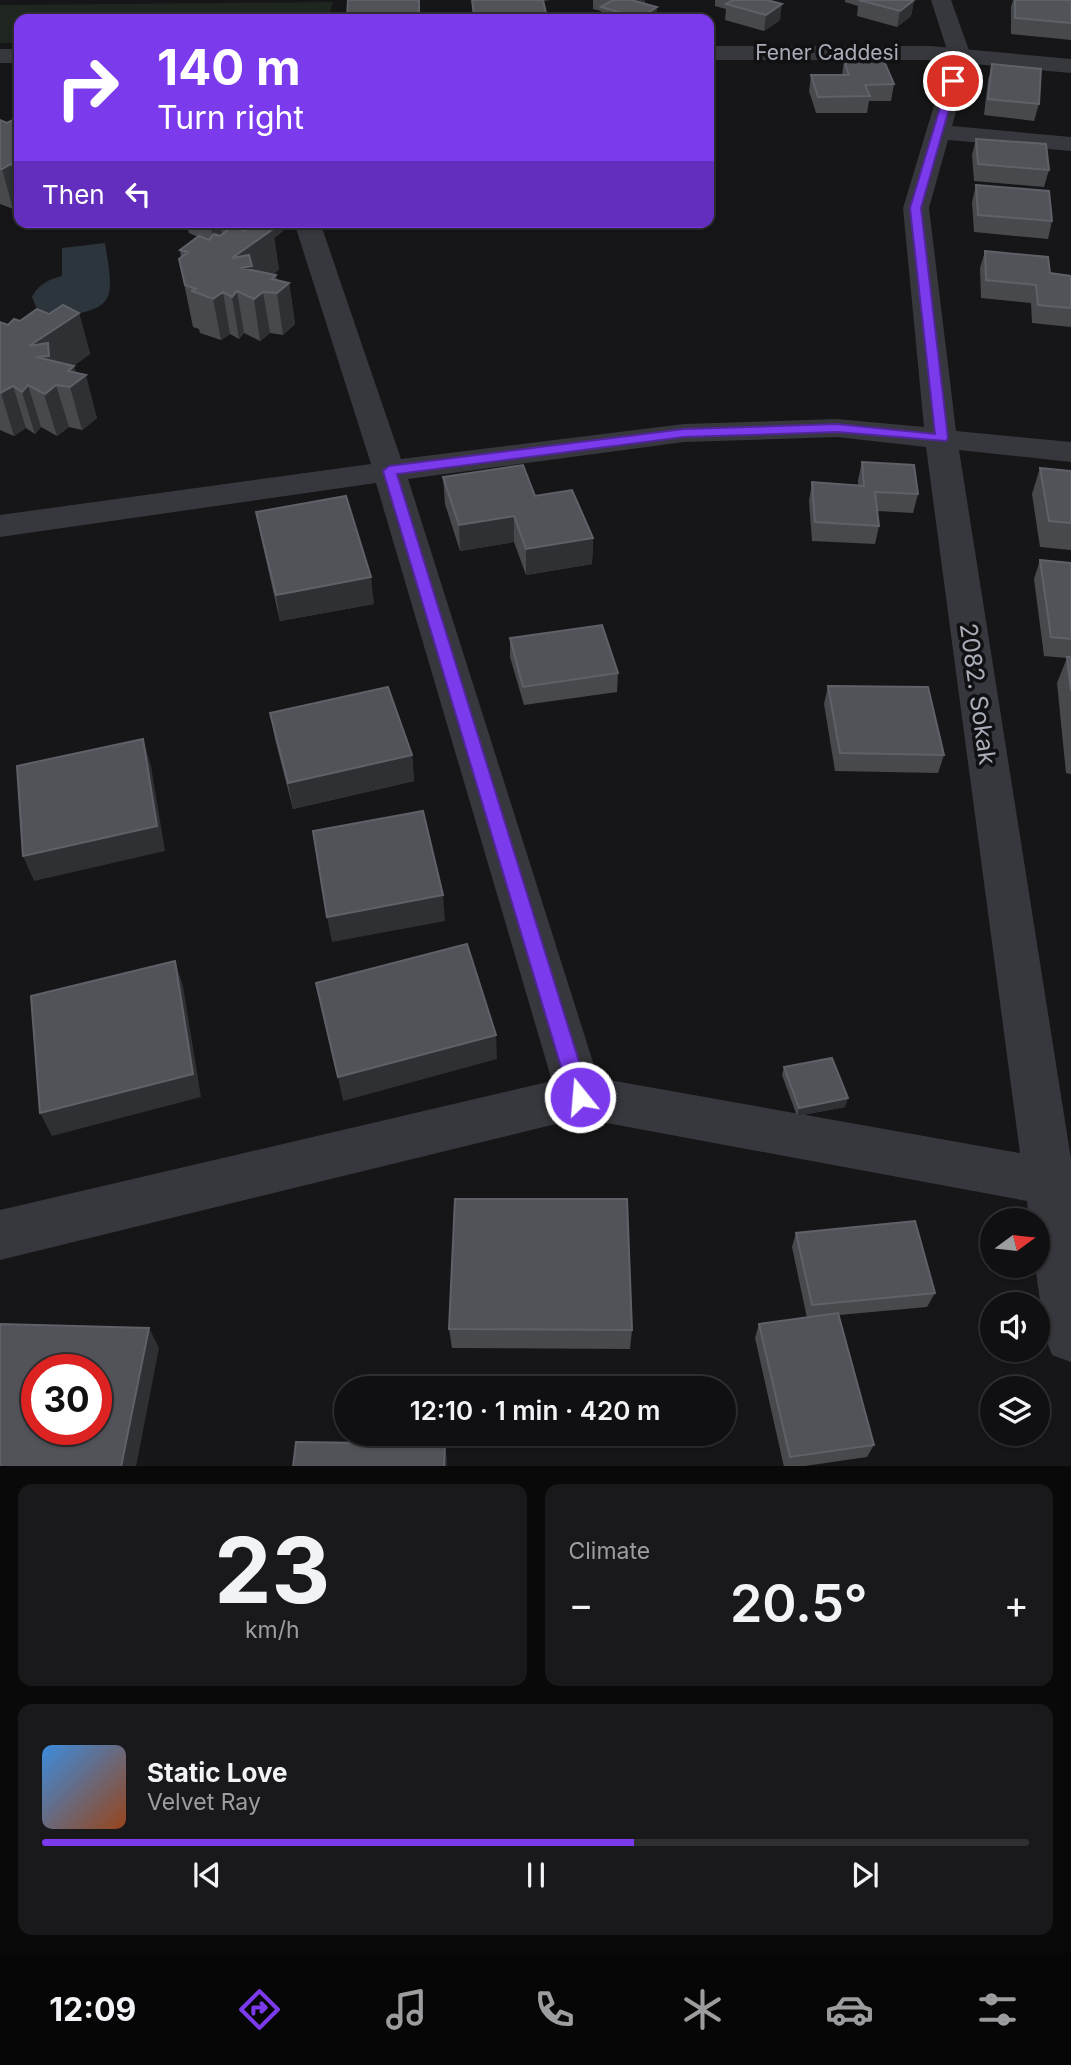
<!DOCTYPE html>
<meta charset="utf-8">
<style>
body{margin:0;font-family:Inter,sans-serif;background:#19191b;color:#f1f3f6;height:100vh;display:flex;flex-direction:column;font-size:26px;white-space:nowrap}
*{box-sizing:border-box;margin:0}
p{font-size:23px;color:#9c9d9f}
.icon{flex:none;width:38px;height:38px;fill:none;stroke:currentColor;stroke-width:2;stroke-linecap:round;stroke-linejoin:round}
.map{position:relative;height:1466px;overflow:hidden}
.panel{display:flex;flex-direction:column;gap:18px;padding:18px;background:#09090a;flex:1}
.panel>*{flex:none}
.top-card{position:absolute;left:14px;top:14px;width:700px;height:214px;border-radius:14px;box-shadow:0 2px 5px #0004,0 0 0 2px #303032;background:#7c3aed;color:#fff;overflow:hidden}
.needle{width:46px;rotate:75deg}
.controls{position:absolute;left:980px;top:1208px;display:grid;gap:14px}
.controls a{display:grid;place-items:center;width:70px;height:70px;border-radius:50%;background:#101012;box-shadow:0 2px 5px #0004,0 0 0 2px #303032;font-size:35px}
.speed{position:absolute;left:21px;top:1354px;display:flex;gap:14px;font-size:35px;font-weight:700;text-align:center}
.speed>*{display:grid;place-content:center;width:91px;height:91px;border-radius:50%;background:#101012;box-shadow:0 2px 5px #0004,0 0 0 2px #303032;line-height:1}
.speed .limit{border:10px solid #d22;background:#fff;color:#111}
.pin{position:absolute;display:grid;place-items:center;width:60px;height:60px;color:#fff;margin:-30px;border:4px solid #fff;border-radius:50%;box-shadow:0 2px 7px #0007}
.me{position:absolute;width:77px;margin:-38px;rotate:343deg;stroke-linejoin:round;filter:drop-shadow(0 0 5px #0008)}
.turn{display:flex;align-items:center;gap:24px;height:147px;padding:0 28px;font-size:32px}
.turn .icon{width:91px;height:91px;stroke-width:2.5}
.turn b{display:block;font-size:49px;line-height:60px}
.then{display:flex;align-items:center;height:66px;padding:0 28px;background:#0003;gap:14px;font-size:26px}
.big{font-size:52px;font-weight:600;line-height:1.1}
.panel .widget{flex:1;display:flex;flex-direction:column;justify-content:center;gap:10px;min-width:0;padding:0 24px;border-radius:14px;background:#19191b}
.panel .dial{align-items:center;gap:0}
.dial b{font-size:91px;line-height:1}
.song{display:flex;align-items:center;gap:21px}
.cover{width:84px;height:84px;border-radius:10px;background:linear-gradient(135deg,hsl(210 70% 55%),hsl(20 70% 35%))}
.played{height:7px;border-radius:4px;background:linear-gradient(90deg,#7c3aed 60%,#303032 60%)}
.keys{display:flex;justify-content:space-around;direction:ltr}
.heat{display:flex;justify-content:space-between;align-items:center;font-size:38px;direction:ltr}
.panel .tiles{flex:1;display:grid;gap:18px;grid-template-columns:1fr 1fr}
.widget:last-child{grid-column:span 2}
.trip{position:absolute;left:334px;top:1376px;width:402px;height:70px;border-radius:35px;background:#101012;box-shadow:0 2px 5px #0004,0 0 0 2px #303032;font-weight:600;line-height:70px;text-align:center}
.tab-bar{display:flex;height:112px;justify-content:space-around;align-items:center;background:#060607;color:#9c9d9f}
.tab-bar .icon{width:49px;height:49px}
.tab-bar .on{color:#7c3aed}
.tab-bar b{font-size:32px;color:#f1f3f6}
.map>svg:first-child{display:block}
.green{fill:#1e261f}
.water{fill:#2c353c}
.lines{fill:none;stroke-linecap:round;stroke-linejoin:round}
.minor{fill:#37383d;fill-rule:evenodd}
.tertiary{fill:#37383d;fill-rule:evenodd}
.wall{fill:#47494d}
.shaded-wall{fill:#2f3033}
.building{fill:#525359;stroke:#5f6168;stroke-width:2;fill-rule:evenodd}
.route{fill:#7c3aed;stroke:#51269a;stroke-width:2}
.labels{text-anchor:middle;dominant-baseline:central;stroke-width:7;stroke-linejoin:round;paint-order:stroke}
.far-street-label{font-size:21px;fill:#a8adb8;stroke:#111113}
.street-label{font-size:24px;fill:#a8adb8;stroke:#111113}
</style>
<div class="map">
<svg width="1071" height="1467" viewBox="0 0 1071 1467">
<rect width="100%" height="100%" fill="#161618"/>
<polygon class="green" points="333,2 328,19 19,19 19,43 0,43 0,5"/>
<path class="water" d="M105 243C107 258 112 278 109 293 104 317 52 319 36 307L32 297C38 284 50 279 62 276V248Z"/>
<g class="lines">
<path class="minor" d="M931 0H951L971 56 952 126 1071 137V151L948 140 929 208 956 431 1071 442V462L959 450 1071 1159V1362L1052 1355 1045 1336 1035 1265H1038V1220H1029L1027 1201 580 1118 0 1260V1210L552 1081 376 483 0 537V515L371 464 294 222H320L401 459 684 424 837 419 924 427 903 208 949 56ZM837 437 926 447 1020 1153 598 1078 408 479 684 442Z"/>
<g class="tertiary">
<polygon points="709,46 930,46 1071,59 1071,73 930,60 709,60"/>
<rect x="0" y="49" width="19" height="14"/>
</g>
</g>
<g class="wall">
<polygon points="419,0 420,19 347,19 347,17"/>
<polygon points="472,0 551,0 543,1 546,13 546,19 473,19"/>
<polygon points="593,0 645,0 645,3 643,3 656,19 600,19 601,11 593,9"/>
<polygon points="715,0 767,0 780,20 764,31 725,20 726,9 715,6"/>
<polygon points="845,0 914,0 911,16 897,27 857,16 858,6 845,2"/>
<polygon points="1013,0 1071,0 1071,40 1011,34 1011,7"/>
<polygon points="844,61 894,84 891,101 869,101 867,113 816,113 809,91 811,75 842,75"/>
<polygon points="992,64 1039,104 1034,121 984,115 988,80"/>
<polygon points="19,117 19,205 13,209 0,204 0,120 7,123"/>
<polygon points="976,139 1049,170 1044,187 974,181 972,155"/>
<polygon points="976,185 1052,221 1048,239 974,232 972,202"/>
<polygon points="186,222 281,222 283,231 274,238 279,270 272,274 276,275 277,280 289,283 295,324 283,335 270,333 260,341 244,333 239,339 230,334 221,340 200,333 199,329 193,327 179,259 181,257 180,250 198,237 189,233"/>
<polygon points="985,251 1050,273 1071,276 1071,327 1032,323 1031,303 981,298 980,268"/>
<polygon points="79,313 90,354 73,366 97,418 82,430 69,427 57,436 41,427 35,434 26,428 14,436 0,430 0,322 8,325 20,321 49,314"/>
<polygon points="862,462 918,494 913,513 877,511 879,526 875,544 812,541 809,501 812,482 858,485 858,480"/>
<polygon points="1040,468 1071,471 1071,550 1040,547 1032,494"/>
<polygon points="443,477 535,496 593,538 592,564 526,575 514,542 460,551 445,504"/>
<polygon points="256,512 374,604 280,621 261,538"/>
<polygon points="1040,560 1071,563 1071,774 1066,773 1057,683 1067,658 1044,656 1034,579"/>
<polygon points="510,638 618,673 617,692 524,705 510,657"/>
<polygon points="828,686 944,755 938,773 835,771 824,704"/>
<polygon points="270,713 412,755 414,781 293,809 275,739"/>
<polygon points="784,1067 845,1107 797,1116 782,1075"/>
<polygon points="796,1233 935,1293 927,1307 839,1315 874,1445 867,1457 798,1467 784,1467 755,1338 759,1324 807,1318 792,1247"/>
<polygon points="449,1329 632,1330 630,1349 452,1348"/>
</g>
<g class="shaded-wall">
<polygon points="627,0 645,0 645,3 626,14"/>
<polygon points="914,0 911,16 897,27 900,11"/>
<polygon points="782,4 780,20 764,31 766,15"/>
<polygon points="657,7 656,19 639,19 639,18"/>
<polygon points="11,164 19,194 19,205 13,209 2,169"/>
<polygon points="210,222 220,222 223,239 214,244"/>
<polygon points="228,222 233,222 236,238 232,243"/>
<polygon points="248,222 257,222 251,244"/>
<polygon points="269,222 281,222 283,231 274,238 279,270 256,287 263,292 270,333 260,341 254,299 232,258 270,231"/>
<polygon points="276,275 279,291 289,283 295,324 283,335 277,293 272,279"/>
<polygon points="237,291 244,333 239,339 232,297"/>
<polygon points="223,292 230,334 221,340 213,299"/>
<polygon points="79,313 90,354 58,376 56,385 69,427 57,436 29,346"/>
<polygon points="74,366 78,382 86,375 97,418 82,430 70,387 68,371"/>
<polygon points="28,385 41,427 35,434 22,392"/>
<polygon points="13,386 26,428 14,436 1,393"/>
<polygon points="514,516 514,542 460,551 459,525"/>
<polygon points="593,538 592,564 526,575 526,549"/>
<polygon points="371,577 374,604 280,621 276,595"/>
<polygon points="143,739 151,766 165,851 34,881 23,856"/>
<polygon points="412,755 414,781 293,809 288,783"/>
<polygon points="443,895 445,921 332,942 327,917"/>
<polygon points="175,961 183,986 201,1097 52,1136 40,1113"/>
<polygon points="496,1035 497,1059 343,1101 338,1077"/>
<polygon points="848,1098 845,1107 797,1116 799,1108"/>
<polygon points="149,1328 159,1348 136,1467 121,1467"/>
<polygon points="445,1444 447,1461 447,1467 444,1467"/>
</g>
<g class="building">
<polygon points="348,0 419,0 419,15 347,17"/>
<polygon points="472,0 543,0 546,13 474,15"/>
<polygon points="613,0 631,0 657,7 639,18 601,7"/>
<polygon points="733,0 767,0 782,4 766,15 726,4"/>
<polygon points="859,0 914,0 900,11"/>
<polygon points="1015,0 1071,0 1071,23 1015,18"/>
<polygon points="844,61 884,61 894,84 865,85 870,96 818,97 811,75 849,75"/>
<polygon points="992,64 1041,69 1039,104 988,99"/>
<polygon points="19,117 19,167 18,168 11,164 2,169 0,169 0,120 7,123"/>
<polygon points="976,139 1046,144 1049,170 978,164"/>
<polygon points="976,185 1049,191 1052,221 978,215"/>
<polygon points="257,223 273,229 232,258 249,255 252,266 241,268 276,275 272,279 289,283 277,293 263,292 254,299 237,291 232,297 223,292 213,299 192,291 196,289 185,285 179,259 188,252 180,250 199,236 209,240 214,234 220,236 233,226 245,231"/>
<polygon points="985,251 1048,257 1050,273 1071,276 1071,308 1038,305 1036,285 986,280"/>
<polygon points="63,305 79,313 29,346 48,343 49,356 36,357 74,366 68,371 86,375 70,387 56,385 45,394 28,385 22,392 13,386 0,393 0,322 8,325 14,319 20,321 37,309 49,314"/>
<polygon points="862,462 914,465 918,494 875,492 879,526 815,522 812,482 864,486"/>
<polygon points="523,465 535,496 572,490 593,538 526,549 514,516 459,525 443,477"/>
<polygon points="1040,468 1071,471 1071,523 1049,521"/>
<polygon points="346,496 371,577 276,595 256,512"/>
<polygon points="1040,560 1071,563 1071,639 1051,637"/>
<polygon points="602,625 618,673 523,687 510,638"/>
<polygon points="1067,657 1071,657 1071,691"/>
<polygon points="828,686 928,687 944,755 840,753"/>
<polygon points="388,687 412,755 288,783 270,713"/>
<polygon points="143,739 157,826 23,856 17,766"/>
<polygon points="423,811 443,895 327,917 313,831"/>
<polygon points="467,944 496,1035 338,1077 316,983"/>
<polygon points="175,961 193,1074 40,1113 31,996"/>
<polygon points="832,1058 848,1098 799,1108 784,1067"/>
<polygon points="455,1199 627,1199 632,1330 449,1329"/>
<polygon points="915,1221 935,1293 812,1305 796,1233"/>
<polygon points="838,1313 874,1445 790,1457 759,1324"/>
<path d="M0 1324 149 1328 121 1467H0ZM37 1370H96V1430H37Z"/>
<polygon points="296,1442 445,1444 444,1467 293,1467"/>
</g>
<polygon class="route" points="953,78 957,81 921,208 948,438 946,441 837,432 684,437 397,474 590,1097 587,1103 580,1105 573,1103 570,1097 383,471 389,466 684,429 837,424 935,434 910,208 948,81"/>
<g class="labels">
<g class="far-street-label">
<text x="827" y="52">Fener Caddesi</text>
</g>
<g class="street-label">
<text transform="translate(978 694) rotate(82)">2082. Sokak</text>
</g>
</g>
</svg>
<div class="controls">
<a><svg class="needle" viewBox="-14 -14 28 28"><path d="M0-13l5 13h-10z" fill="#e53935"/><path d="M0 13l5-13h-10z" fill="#9c9d9f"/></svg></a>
<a><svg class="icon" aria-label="sound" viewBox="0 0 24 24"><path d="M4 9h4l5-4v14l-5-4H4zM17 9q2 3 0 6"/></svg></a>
<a><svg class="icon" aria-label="layers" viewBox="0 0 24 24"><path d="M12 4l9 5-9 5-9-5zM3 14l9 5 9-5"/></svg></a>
</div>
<div class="speed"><div class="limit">30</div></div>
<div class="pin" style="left:953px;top:81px;background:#d93025"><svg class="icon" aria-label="arrive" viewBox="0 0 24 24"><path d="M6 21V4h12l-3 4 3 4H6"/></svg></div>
<svg class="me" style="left:580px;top:1097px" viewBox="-20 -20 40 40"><circle r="17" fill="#7c3aed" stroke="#fff" stroke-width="3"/><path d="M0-11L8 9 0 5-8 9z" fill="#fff"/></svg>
<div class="trip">12:10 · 1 min · 420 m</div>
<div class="top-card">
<div class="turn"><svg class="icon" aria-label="right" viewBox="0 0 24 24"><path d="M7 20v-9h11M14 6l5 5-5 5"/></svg><div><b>140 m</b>Turn right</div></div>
<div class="then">Then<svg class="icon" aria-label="left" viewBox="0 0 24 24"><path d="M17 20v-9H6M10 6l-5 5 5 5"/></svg></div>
</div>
</div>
<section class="panel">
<div class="tiles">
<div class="widget dial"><b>23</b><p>km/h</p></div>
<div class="widget"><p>Climate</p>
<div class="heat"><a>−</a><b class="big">20.5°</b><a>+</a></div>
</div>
<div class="widget">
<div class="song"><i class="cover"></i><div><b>Static Love</b><p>Velvet Ray</p></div></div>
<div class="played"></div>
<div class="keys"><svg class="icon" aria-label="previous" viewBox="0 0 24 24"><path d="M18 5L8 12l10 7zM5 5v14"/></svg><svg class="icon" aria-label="pause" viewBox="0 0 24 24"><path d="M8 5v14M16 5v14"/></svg><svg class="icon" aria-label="next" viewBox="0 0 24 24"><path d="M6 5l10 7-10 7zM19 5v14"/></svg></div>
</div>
</div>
</section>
<nav class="tab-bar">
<b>12:09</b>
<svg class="icon on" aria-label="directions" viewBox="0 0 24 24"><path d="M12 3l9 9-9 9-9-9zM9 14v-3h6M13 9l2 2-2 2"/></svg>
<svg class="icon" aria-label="music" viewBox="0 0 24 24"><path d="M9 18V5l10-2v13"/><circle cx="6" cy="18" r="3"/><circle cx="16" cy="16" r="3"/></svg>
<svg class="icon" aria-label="phone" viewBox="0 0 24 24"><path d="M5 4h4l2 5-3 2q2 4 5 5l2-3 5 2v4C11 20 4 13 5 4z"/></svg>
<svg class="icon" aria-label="climate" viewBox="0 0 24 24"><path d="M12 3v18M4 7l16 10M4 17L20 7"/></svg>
<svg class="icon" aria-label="car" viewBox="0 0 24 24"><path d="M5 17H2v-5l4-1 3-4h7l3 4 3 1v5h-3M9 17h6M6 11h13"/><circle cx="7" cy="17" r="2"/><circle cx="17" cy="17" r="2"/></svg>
<svg class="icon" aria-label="filters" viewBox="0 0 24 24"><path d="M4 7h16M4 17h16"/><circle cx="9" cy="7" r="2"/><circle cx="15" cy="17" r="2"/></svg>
</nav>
